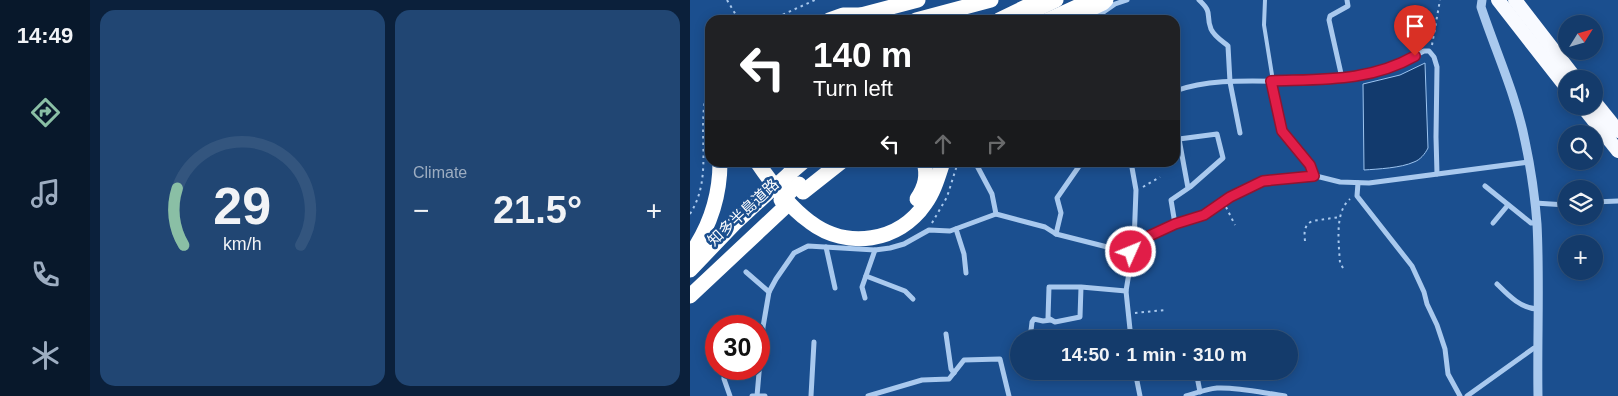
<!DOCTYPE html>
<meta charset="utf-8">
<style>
body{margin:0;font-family:Helvetica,"Noto Sans JP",sans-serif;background:#214673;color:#f1f3f6;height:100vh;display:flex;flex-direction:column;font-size:19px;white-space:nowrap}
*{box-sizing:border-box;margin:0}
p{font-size:16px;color:#9dadc1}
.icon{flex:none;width:28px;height:28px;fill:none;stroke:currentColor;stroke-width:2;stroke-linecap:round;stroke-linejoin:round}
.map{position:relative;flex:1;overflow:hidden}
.panel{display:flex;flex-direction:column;gap:10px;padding:10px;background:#0b203b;width:600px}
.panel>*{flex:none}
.top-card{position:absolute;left:15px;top:15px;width:475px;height:152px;border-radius:15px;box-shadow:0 2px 12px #0003,0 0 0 1px #33557e;background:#202124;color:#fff;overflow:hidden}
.needle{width:32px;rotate:53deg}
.buttons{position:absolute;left:868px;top:15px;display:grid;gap:10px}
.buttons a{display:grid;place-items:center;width:45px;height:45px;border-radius:50%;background:#143b6b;box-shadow:0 2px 12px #0003,0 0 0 1px #33557e;font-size:25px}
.speed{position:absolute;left:15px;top:315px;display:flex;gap:10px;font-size:25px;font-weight:700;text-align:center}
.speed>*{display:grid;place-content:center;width:65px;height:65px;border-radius:50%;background:#143b6b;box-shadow:0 2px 12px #0003,0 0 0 1px #33557e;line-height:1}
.speed .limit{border:8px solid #d22;background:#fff;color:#111}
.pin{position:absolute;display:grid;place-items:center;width:42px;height:42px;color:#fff;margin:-51px -21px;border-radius:50% 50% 50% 0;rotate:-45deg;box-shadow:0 0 5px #0007}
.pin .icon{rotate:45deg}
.me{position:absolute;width:55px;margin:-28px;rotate:46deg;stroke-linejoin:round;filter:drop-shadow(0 0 4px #0008)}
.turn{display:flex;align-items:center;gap:18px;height:105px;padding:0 25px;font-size:22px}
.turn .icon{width:65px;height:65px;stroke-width:2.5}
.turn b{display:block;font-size:35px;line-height:42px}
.lanes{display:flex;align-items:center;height:48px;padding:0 25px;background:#0003;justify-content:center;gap:25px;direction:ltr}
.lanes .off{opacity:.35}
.big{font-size:38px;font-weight:800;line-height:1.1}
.panel .tile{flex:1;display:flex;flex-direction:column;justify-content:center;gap:8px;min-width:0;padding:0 18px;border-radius:15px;background:#214673}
.panel .dial{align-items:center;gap:0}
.dial svg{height:130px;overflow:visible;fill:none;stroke:#33557e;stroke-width:7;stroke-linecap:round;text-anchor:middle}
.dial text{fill:#f1f3f6;stroke:none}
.heat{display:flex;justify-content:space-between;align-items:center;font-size:28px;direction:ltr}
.panel .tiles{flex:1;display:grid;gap:10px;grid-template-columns:repeat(2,1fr)}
.trip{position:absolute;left:320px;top:330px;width:288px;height:50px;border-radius:25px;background:#143b6b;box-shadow:0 2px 12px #0003,0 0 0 1px #33557e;font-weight:800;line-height:50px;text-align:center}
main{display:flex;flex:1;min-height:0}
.tab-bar{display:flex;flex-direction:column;width:90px;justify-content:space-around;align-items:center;background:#08182b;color:#9dadc1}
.tab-bar .icon{width:35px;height:35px}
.tab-bar .on{color:#8abfa5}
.tab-bar b{font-size:22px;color:#f1f3f6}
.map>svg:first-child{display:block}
.water{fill:#123a6d;stroke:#9cc4f0}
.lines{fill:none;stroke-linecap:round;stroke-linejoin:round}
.path{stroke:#a9c9ee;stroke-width:2;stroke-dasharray:2.5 4;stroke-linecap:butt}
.service{stroke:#a9c9ee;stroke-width:4}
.minor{stroke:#a9c9ee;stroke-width:5}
.tertiary{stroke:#a9c9ee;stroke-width:9}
.trunk{stroke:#f8faff;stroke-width:14}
.motorway{stroke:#fff;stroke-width:15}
.motorway-bridge{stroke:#fff;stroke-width:15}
.route-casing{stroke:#92132f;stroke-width:12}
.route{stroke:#e11d48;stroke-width:9}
.labels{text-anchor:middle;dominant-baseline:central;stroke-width:5;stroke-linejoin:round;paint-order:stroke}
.street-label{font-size:15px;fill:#fff;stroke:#1b4f8f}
</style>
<main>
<nav class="tab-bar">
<b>14:49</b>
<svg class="icon on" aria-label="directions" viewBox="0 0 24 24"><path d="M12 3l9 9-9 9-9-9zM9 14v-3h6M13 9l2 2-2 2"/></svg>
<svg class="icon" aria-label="music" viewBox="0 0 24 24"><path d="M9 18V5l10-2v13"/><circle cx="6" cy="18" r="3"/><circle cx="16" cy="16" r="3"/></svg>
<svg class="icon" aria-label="phone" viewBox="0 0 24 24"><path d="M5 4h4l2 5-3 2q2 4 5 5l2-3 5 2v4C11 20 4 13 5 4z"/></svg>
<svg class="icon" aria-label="climate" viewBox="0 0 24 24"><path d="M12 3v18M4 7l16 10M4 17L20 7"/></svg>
</nav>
<section class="panel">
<div class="tiles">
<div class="tile dial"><svg viewBox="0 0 100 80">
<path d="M14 69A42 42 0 1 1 86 69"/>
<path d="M14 69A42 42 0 0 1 10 34" stroke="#8abfa5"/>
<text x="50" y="56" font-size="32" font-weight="700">29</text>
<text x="50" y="72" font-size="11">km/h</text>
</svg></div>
<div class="tile"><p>Climate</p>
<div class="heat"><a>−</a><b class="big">21.5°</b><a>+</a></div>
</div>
</div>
</section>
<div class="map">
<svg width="928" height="396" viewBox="0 0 928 396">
<rect width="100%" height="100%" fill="#1b4f8f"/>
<path class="water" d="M735 63 738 148C735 154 730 160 724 162 711 168 688 169 674 170L673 84 710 75Z"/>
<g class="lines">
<g class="path">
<polyline points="37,0 49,20"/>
<polyline points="81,20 125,0"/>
<polyline points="742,45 750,0"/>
<polyline points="453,187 470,177"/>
<polyline points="536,207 545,225"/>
<path d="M0 214C26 173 3 126 20 82"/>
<polyline points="242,223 257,197 268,162"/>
<path d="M615 241C614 231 614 226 622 221L650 217"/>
<path d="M653 268 650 263C649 245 644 212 660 199"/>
<polyline points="445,313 475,310"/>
<polyline points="418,374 426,371"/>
</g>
<polyline class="service" points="575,0 574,25 583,81"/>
<g class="minor">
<path d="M509 0C524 14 515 14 521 29 524 36 532 41 538 46L540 82 550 133"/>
<polyline points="407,20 406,16 412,13"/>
<polyline points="416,20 412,13 425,4 437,0"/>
<polyline points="652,78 639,20 640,16 658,6 657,0"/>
<polyline points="581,81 592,131 620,165 624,176"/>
<path d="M485 91C534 74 586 85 637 80 672 77 703 68 734 51H739L744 57 747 67 746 137 747 174"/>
<polyline points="285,162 302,194 306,214"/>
<polyline points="441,162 446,190 444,243 436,291 441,339"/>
<polyline points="668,183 667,196 722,266 734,292 737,304 747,325 755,349 758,374 770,396"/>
<polyline points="795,186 841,223 847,223"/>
<polyline points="904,202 928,201"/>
<polyline points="845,203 876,205"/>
<polyline points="803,223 818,205"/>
<polyline points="485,224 481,200 500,187 533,158 527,134 489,139 498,188"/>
<polyline points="266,229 274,254 276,273"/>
<polyline points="366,234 371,213 367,198 392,162"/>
<polyline points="444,243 485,224 514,215 540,197 573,181 626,176 650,182 679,183 839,162"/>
<polyline points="136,247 145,288"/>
<polyline points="56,272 79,292"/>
<polyline points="176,276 215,291 223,299"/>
<path d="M807 284C818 295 830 308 847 309"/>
<polyline points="391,287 390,317 365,322 358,318 359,287 391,287 436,291"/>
<polyline points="175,298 172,287 185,250"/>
<polyline points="256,334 261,369 264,373"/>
<polyline points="340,339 342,322 344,319 353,321 361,320"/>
<polyline points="34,369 34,379 40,396"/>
<polyline points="344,371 344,373"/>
<polyline points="445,371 450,396"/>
<polyline points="506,371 510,392"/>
<polyline points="62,396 75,396"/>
<polyline points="67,396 73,327 79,292 86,279 104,253 118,246 185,250 200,248 214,244 239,230 260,231 306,214 355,227 366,234 441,253"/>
<polyline points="121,396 124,342"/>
<polyline points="178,396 232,380 259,379 274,360 310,359 319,396"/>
<path d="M496 396C506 393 516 389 527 388 549 387 573 393 595 396"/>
<polyline points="777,396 844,348 847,347"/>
</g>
<path class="tertiary" d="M792 0 791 7C806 52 826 95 835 141 841 169 845 197 847 224 850 281 847 339 848 396"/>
<g class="trunk">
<polyline points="808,0 876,87"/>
<polyline points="825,0 886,79"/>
<polyline points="904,101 928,131"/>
<polyline points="892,106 928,151"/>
</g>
<g class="motorway">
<polyline points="341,12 366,0"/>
<polyline points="394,12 413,3 416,0"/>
<polyline points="139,20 153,15 171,15"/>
<polyline points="163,20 171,15 228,0"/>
<polyline points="226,20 301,0"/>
<polyline points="309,20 350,0"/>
<polyline points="358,20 402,0"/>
<path d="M67 162C82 184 99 207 120 222 157 250 209 242 235 204 244 192 248 177 253 162"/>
<polyline points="99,174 113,162"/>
<polyline points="113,192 151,162"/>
<path d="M227 199C235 187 238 176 234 162"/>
<path d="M0 255C20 227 30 196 30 162"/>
<polyline points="0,270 44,224 81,190"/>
<polyline points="0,296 96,206"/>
</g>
<g class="motorway-bridge">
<polyline points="81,190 99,174"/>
<polyline points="91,200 109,184"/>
</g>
</g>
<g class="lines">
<g class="route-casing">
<path id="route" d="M441 252 444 243 485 224 514 215 540 197 573 181 624 176 620 165 592 131 581 81C632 79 679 82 725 56"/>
</g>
<use href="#route" class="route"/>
</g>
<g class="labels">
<g class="street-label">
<text transform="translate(53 212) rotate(-43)">知多半島道路</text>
</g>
</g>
</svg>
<div class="buttons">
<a><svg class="needle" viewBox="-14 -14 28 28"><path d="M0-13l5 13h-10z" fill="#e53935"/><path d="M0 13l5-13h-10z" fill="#9dadc1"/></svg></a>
<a><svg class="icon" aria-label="sound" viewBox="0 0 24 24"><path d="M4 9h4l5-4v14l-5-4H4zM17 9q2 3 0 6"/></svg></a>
<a><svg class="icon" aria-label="search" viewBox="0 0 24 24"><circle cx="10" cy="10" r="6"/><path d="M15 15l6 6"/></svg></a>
<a><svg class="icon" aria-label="layers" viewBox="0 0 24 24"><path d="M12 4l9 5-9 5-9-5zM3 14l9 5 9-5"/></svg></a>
<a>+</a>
</div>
<div class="speed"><div class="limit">30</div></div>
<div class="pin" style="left:725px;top:56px;background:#d93025"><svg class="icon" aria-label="arrive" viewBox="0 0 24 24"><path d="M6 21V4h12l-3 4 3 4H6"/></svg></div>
<svg class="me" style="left:441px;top:252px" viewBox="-20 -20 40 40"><circle r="17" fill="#e11d48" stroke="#fff" stroke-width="3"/><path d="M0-11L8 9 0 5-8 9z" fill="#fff"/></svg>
<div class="trip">14:50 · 1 min · 310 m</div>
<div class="top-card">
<div class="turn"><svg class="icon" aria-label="left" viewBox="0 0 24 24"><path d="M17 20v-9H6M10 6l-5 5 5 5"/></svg><div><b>140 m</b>Turn left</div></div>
<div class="lanes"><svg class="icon" aria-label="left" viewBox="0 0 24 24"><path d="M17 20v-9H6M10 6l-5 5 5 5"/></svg><svg class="icon off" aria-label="ahead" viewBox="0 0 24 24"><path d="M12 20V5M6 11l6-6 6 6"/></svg><svg class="icon off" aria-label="right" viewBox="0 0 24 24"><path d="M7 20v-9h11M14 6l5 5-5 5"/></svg></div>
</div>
</div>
</main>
